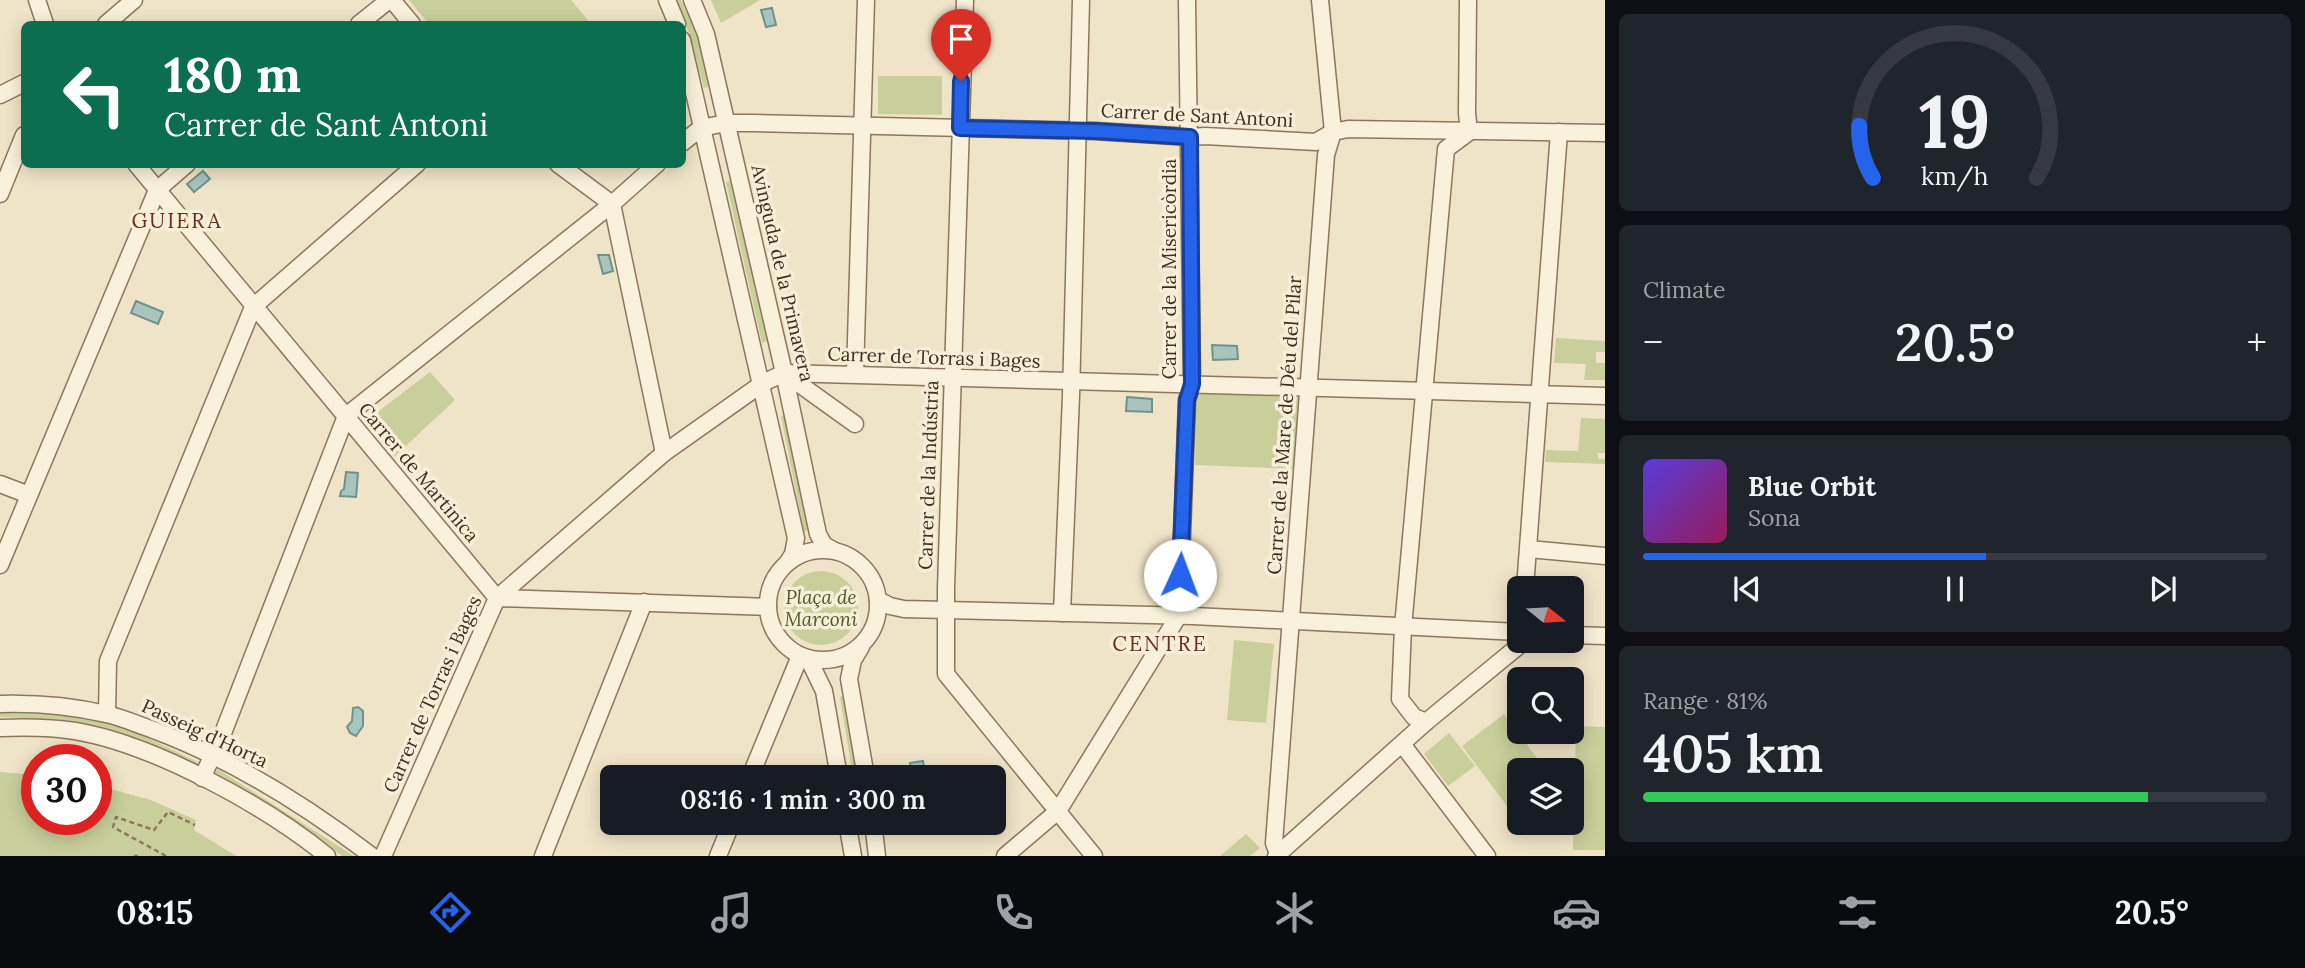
<!DOCTYPE html>
<meta charset="utf-8">
<style>
body{margin:0;font-family:Lora,serif;background:#20242c;color:#f1f3f6;height:100vh;display:flex;flex-direction:column;font-size:26px;white-space:nowrap}
*{box-sizing:border-box;margin:0}
p{font-size:23px;color:#9ea1a6}
.icon{flex:none;width:38px;height:38px;fill:none;stroke:currentColor;stroke-width:2;stroke-linecap:round;stroke-linejoin:round}
.map{position:relative;flex:1;overflow:hidden}
.drawer{display:flex;flex-direction:column;gap:14px;padding:14px;background:#0d0f14;width:700px}
.drawer>*{flex:none}
.hud{position:absolute;left:21px;top:21px;width:665px;height:147px;border-radius:10px;box-shadow:0 4px 18px #0003;background:#0b6e4f;color:#fff;overflow:hidden}
.needle{width:46px;rotate:108deg}
.buttons{position:absolute;left:1507px;top:576px;display:grid;gap:14px}
.buttons a{display:grid;place-items:center;width:77px;height:77px;border-radius:10px;background:#171b24;box-shadow:0 4px 18px #0003;font-size:35px}
.speed{position:absolute;left:21px;top:744px;display:flex;gap:14px;font-size:35px;font-weight:700;text-align:center}
.speed>*{display:grid;place-content:center;width:91px;height:91px;border-radius:50%;background:#171b24;box-shadow:0 4px 18px #0003;line-height:1}
.speed .limit{border:10px solid #d22;background:#fff;color:#111}
.pin{position:absolute;display:grid;place-items:center;width:60px;height:60px;color:#fff;margin:-72px -30px;border-radius:50% 50% 50% 0;rotate:-45deg;box-shadow:0 0 7px #0007}
.pin .icon{rotate:45deg}
.me{position:absolute;width:77px;margin:-38px;rotate:2deg;stroke-linejoin:round;filter:drop-shadow(0 0 5px #0008)}
.turn{display:flex;align-items:center;gap:24px;height:147px;padding:0 28px;font-size:32px}
.turn .icon{width:91px;height:91px;stroke-width:2.5}
.turn b{display:block;font-size:49px;line-height:60px}
.big{font-size:52px;font-weight:600;line-height:1.1}
.drawer .widget{flex:1;display:flex;flex-direction:column;justify-content:center;gap:10px;min-width:0;padding:0 24px;border-radius:10px;background:#20242c}
.drawer .dial{align-items:center;gap:0}
.dial svg{height:182px;overflow:visible;fill:none;stroke:#363941;stroke-width:7;stroke-linecap:round;text-anchor:middle}
.dial text{fill:#f1f3f6;stroke:none}
.song{display:flex;align-items:center;gap:21px}
.cover{width:84px;height:84px;border-radius:10px;background:linear-gradient(135deg,hsl(250 70% 55%),hsl(330 70% 35%))}
.played{height:7px;border-radius:4px;background:linear-gradient(90deg,#2563eb 55%,#363941 55%)}
.keys{display:flex;justify-content:space-around;direction:ltr}
.heat{display:flex;justify-content:space-between;align-items:center;font-size:38px;direction:ltr}
.charge{height:10px;border-radius:5px;background:linear-gradient(90deg,#34c759 81%,#363941 0)}
.trip{position:absolute;left:600px;top:765px;width:406px;height:70px;border-radius:10px;background:#171b24;box-shadow:0 4px 18px #0003;font-weight:600;line-height:70px;text-align:center}
.tabs{display:flex;height:112px;justify-content:space-around;align-items:center;background:#090b0e;color:#9ea1a6}
.tabs .icon{width:49px;height:49px}
.tabs .active{color:#2563eb}
.tabs b{font-size:32px;color:#f1f3f6}
main{display:flex;flex:1;min-height:0}
.map>svg:first-child{display:block}
.green{fill:#c9cf9b}
.water{fill:#a9c4bc;stroke:#6f938a;stroke-width:2}
.lines{fill:none;stroke-linecap:round;stroke-linejoin:round}
.minor-casing{stroke:#8d765c;stroke-width:19}
.path{stroke:#8d765c;stroke-width:2.5;stroke-dasharray:5 3.5;stroke-linecap:butt}
.minor{stroke:#faf1dc;stroke-width:16}
.route-casing{stroke:#184099;stroke-width:18}
.route{stroke:#2563eb;stroke-width:12}
.labels{text-anchor:middle;dominant-baseline:central;stroke-width:7;stroke-linejoin:round;paint-order:stroke}
.street-label{font-size:19px;fill:#3d2e20;stroke:#f7eed8}
.park-label{font-size:19px;font-style:italic;fill:#4d5a26;stroke:#f7eed8}
.neighbourhood-label{font-size:21px;letter-spacing:2px;fill:#6b2e1e;stroke:#f7eed8}
</style>
<main>
<div class="map">
<svg width="1605" height="856" viewBox="0 0 1605 856">
<rect width="100%" height="100%" fill="#f0e4c8"/>
<g class="green">
<polygon points="409,0 571,0 591,24 429,24"/>
<polygon points="675,0 681,0 698,36 711,86 704,88 689,33"/>
<polygon points="711,0 760,0 721,23"/>
<polygon points="878,76 942,76 942,115 878,114"/>
<polygon points="732,180 770,340 762,343 726,182"/>
<polygon points="1556,338 1605,341 1605,352 1596,352 1596,363 1605,363 1605,380 1584,380 1586,364 1554,363"/>
<polygon points="430,372 455,400 395,456 369,427 371,417"/>
<polygon points="1196,393 1301,394 1296,469 1195,465"/>
<polygon points="785,415 809,529 804,532 781,416"/>
<polygon points="1581,418 1605,419 1605,453 1597,453 1599,459 1605,459 1605,464 1545,462 1546,450 1578,451"/>
<circle cx="821" cy="608" r="37"/>
<polygon points="1234,640 1274,644 1266,723 1227,720"/>
<polygon points="843,696 860,777 853,777 840,697"/>
<path d="M0 713 64 715 103 722 137 733 202 764 199 766C164 751 129 735 92 725 63 717 30 719 0 717Z"/>
<polygon points="1504,714 1543,766 1543,770 1519,770 1519,816 1516,818 1462,746"/>
<polygon points="1576,726 1605,727 1605,850 1573,850"/>
<polygon points="1449,733 1475,766 1448,786 1424,754"/>
<polygon points="215,770 219,770 354,856 342,856 308,832 216,775"/>
<polygon points="0,772 37,775 37,819 96,819 96,785 151,800 196,820 194,830 236,856 0,856"/>
<polygon points="1246,834 1260,848 1250,856 1220,856"/>
</g>
<g class="water">
<polygon points="772,8 776,25 766,27 761,10"/>
<polygon points="203,171 210,179 194,192 187,184"/>
<polygon points="598,255 609,255 613,271 603,274"/>
<polygon points="136,301 163,312 158,324 131,313"/>
<polygon points="1212,345 1237,346 1238,359 1213,360"/>
<polygon points="1127,397 1152,399 1152,412 1126,411"/>
<polygon points="346,472 358,473 356,497 340,496 341,491 344,489"/>
<polygon points="358,707 363,711 363,726 356,736 350,733 347,727 352,721 353,708"/>
<polygon points="923,761 926,777 913,777 910,763"/>
</g>
<g class="lines">
<g class="minor-casing">
<g id="minor">
<polyline points="37,0 45,24"/>
<polyline points="392,0 412,24"/>
<polyline points="667,0 677,24"/>
<polyline points="692,0 706,34 784,373 818,534 824,545 835,551"/>
<polyline points="965,0 946,588 946,674 1094,856"/>
<polyline points="106,24 134,0"/>
<polyline points="359,24 389,0"/>
<polyline points="682,40 796,538 793,554 788,562"/>
<polyline points="0,95 24,83"/>
<polyline points="682,143 701,128 726,123 753,123 1095,131 1190,137 1205,136 1316,142 1333,132 1348,129 1605,133"/>
<polyline points="136,164 497,598 768,607"/>
<polyline points="558,164 612,204 664,453"/>
<polyline points="0,194 24,135"/>
<polyline points="784,373 855,424"/>
<polyline points="855,374 866,0"/>
<polyline points="0,484 29,495"/>
<polyline points="1529,549 1605,556"/>
<circle cx="823" cy="605" r="55"/>
<polyline points="0,565 157,190 187,164"/>
<polyline points="1525,588 1559,132"/>
<polyline points="878,600 890,606 904,609 1193,616 1519,632"/>
<polyline points="1062,613 1071,396 1081,0"/>
<polyline points="1572,635 1605,636"/>
<polyline points="861,647 853,660 849,679 866,777"/>
<polyline points="808,658 824,691 839,777"/>
<path d="M0 704C36 703 71 706 106 714 121 717 136 724 151 729 232 759 304 804 372 856"/>
<polyline points="107,714 108,661 253,307 417,164"/>
<polyline points="1426,722 1414,717 1400,699 1403,627 1446,149 1469,132 1467,113 1468,0"/>
<path d="M0 728C25 727 50 727 75 731 153 744 266 806 327 856"/>
<polyline points="1402,744 1487,856"/>
<polyline points="750,777 800,656"/>
<polyline points="202,778 223,733 346,416 612,204 657,164"/>
<polyline points="847,822 853,856"/>
<polyline points="873,822 877,856"/>
<polyline points="1278,854 1274,843 1326,155 1333,132 1320,0"/>
<polyline points="383,856 497,598 664,453 763,383 784,373 1605,396"/>
<polyline points="543,856 644,602"/>
<polyline points="718,856 732,822"/>
<polyline points="1005,856 1058,811 1179,615 1187,400 1192,384 1187,0"/>
<polyline points="1276,856 1426,722 1526,640"/>
</g>
</g>
<g class="path">
<polyline points="134,856 138,856"/>
<polyline points="166,856 113,827 116,817 154,830 168,812 195,825"/>
</g>
<use href="#minor" class="minor"/>
</g>
<g class="lines">
<g class="route-casing">
<polyline id="route" points="961,81 960,128 1095,131 1190,137 1192,384 1187,400 1180,575"/>
</g>
<use href="#route" class="route"/>
</g>
<g class="labels">
<g class="street-label">
<text transform="translate(1197 115) rotate(3)">Carrer de Sant Antoni</text>
<text transform="translate(1169 269) rotate(-90)">Carrer de la Misericòrdia</text>
<text transform="translate(783 273) rotate(77)">Avinguda de la Primavera</text>
<text transform="translate(934 357) rotate(2)">Carrer de Torras i Bages</text>
<text transform="translate(1284 425) rotate(-86)">Carrer de la Mare de Déu del Pilar</text>
<text transform="translate(419 472) rotate(50)">Carrer de Martinica</text>
<text transform="translate(928 475) rotate(-88)">Carrer de la Indústria</text>
<text transform="translate(432 694) rotate(-66)">Carrer de Torras i Bages</text>
<text transform="translate(205 733) rotate(25)">Passeig d'Horta</text>
</g>
<g class="park-label">
<text x="821" y="597">Plaça de<tspan x="821" dy="22">Marconi</tspan></text>
</g>
<g class="neighbourhood-label">
<text x="177" y="220">GUIERA</text>
<text x="1160" y="643">CENTRE</text>
</g>
</g>
</svg>
<div class="buttons">
<a><svg class="needle" viewBox="-14 -14 28 28"><path d="M0-13l5 13h-10z" fill="#e53935"/><path d="M0 13l5-13h-10z" fill="#9ea1a6"/></svg></a>
<a><svg class="icon" aria-label="search" viewBox="0 0 24 24"><circle cx="10" cy="10" r="6"/><path d="M15 15l6 6"/></svg></a>
<a><svg class="icon" aria-label="layers" viewBox="0 0 24 24"><path d="M12 4l9 5-9 5-9-5zM3 14l9 5 9-5"/></svg></a>
</div>
<div class="speed"><div class="limit">30</div></div>
<div class="pin" style="left:961px;top:81px;background:#d93025"><svg class="icon" aria-label="arrive" viewBox="0 0 24 24"><path d="M6 21V4h12l-3 4 3 4H6"/></svg></div>
<svg class="me" style="left:1180px;top:575px" viewBox="-20 -20 40 40"><circle r="19" fill="#fff"/><path d="M0-13L10 11 0 6-10 11z" fill="#2563eb"/></svg>
<div class="trip">08:16 · 1 min · 300 m</div>
<div class="hud">
<div class="turn"><svg class="icon" aria-label="left" viewBox="0 0 24 24"><path d="M17 20v-9H6M10 6l-5 5 5 5"/></svg><div><b>180 m</b>Carrer de Sant Antoni</div></div>
</div>
</div>
<section class="drawer">
<div class="widget dial"><svg viewBox="0 0 100 80">
<path d="M14 69A42 42 0 1 1 86 69"/>
<path d="M14 69A42 42 0 0 1 8 46" stroke="#2563eb"/>
<text x="50" y="56" font-size="32" font-weight="700">19</text>
<text x="50" y="72" font-size="11">km/h</text>
</svg></div>
<div class="widget"><p>Climate</p>
<div class="heat"><a>−</a><b class="big">20.5°</b><a>+</a></div>
</div>
<div class="widget">
<div class="song"><i class="cover"></i><div><b>Blue Orbit</b><p>Sona</p></div></div>
<div class="played"></div>
<div class="keys"><svg class="icon" aria-label="previous" viewBox="0 0 24 24"><path d="M18 5L8 12l10 7zM5 5v14"/></svg><svg class="icon" aria-label="pause" viewBox="0 0 24 24"><path d="M8 5v14M16 5v14"/></svg><svg class="icon" aria-label="next" viewBox="0 0 24 24"><path d="M6 5l10 7-10 7zM19 5v14"/></svg></div>
</div>
<div class="widget"><p>Range · 81%</p><b class="big">405 km</b><div class="charge"></div></div>
</section>
</main>
<nav class="tabs">
<b>08:15</b>
<svg class="icon active" aria-label="directions" viewBox="0 0 24 24"><path d="M12 3l9 9-9 9-9-9zM9 14v-3h6M13 9l2 2-2 2"/></svg>
<svg class="icon" aria-label="music" viewBox="0 0 24 24"><path d="M9 18V5l10-2v13"/><circle cx="6" cy="18" r="3"/><circle cx="16" cy="16" r="3"/></svg>
<svg class="icon" aria-label="phone" viewBox="0 0 24 24"><path d="M5 4h4l2 5-3 2q2 4 5 5l2-3 5 2v4C11 20 4 13 5 4z"/></svg>
<svg class="icon" aria-label="climate" viewBox="0 0 24 24"><path d="M12 3v18M4 7l16 10M4 17L20 7"/></svg>
<svg class="icon" aria-label="car" viewBox="0 0 24 24"><path d="M5 17H2v-5l4-1 3-4h7l3 4 3 1v5h-3M9 17h6M6 11h13"/><circle cx="7" cy="17" r="2"/><circle cx="17" cy="17" r="2"/></svg>
<svg class="icon" aria-label="filters" viewBox="0 0 24 24"><path d="M4 7h16M4 17h16"/><circle cx="9" cy="7" r="2"/><circle cx="15" cy="17" r="2"/></svg>
<b>20.5°</b>
</nav>
